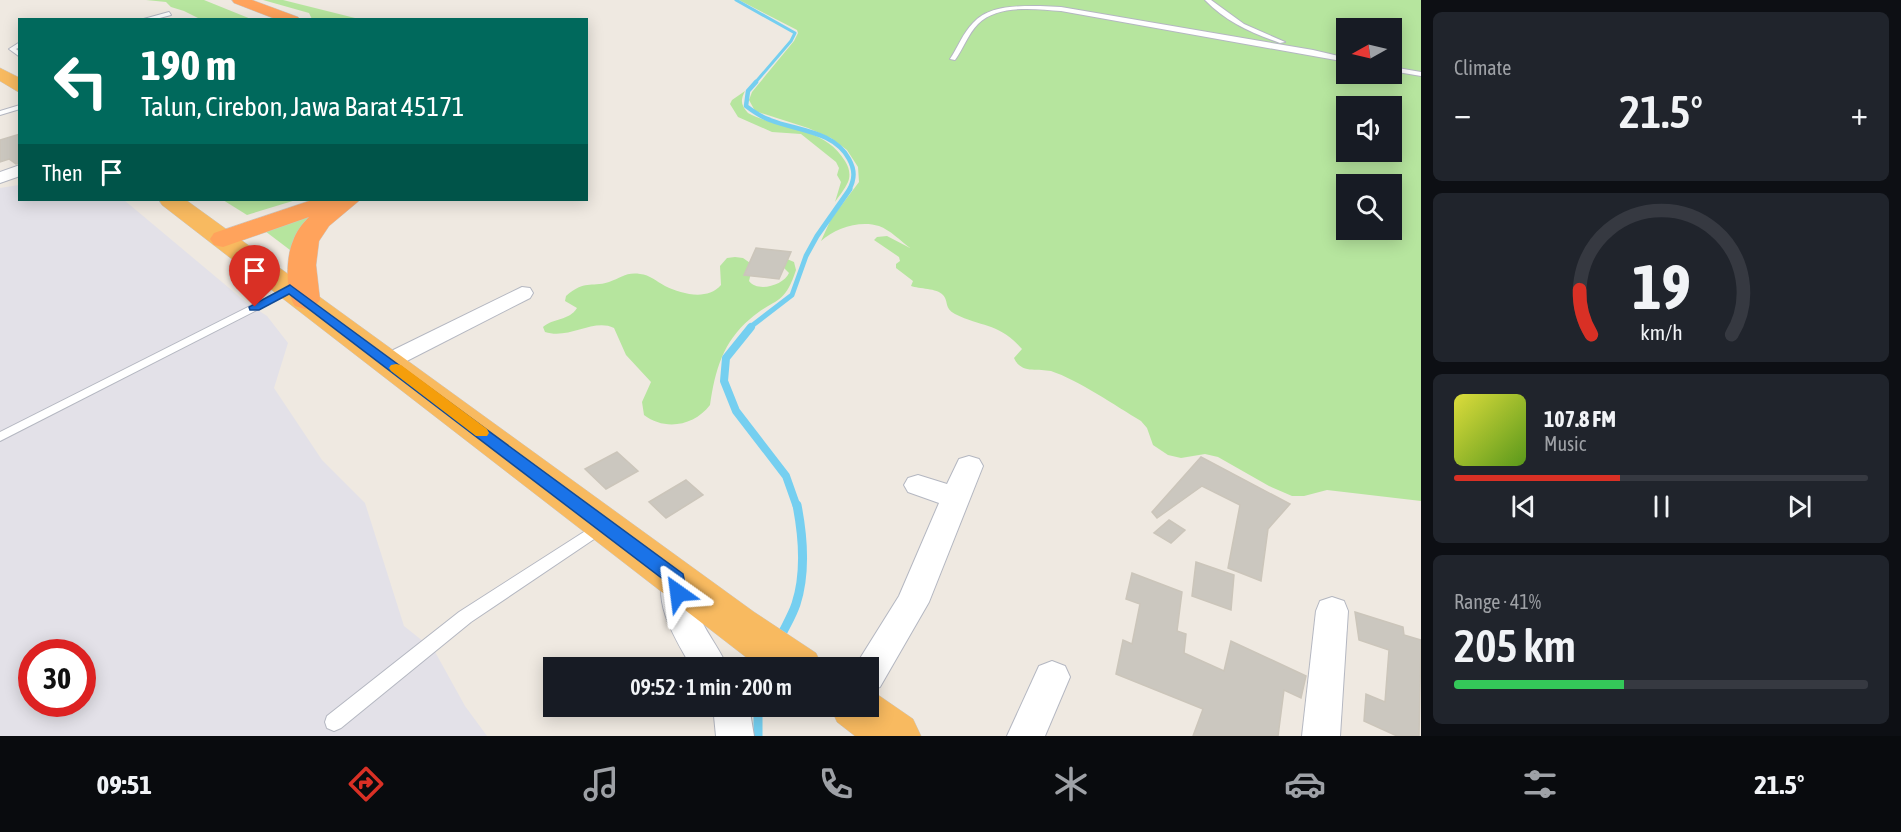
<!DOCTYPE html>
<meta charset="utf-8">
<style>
body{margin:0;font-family:"Asap Condensed",sans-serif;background:#20242c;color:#f1f3f6;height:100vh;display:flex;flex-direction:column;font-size:22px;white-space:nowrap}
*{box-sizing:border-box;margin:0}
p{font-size:20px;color:#9ea1a6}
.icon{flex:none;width:33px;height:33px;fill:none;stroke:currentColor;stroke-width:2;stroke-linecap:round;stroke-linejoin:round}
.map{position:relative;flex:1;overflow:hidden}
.sheet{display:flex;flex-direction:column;gap:12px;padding:12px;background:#0d0f14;width:480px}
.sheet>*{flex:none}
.banner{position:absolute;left:18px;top:18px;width:570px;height:183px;border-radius:0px;box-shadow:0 3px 15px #0003;background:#00695c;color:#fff;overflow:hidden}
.needle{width:39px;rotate:262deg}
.tools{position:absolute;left:1336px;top:18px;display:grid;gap:12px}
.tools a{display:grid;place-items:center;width:66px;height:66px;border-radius:0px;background:#171b24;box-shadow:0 3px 15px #0003;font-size:30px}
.speed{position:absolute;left:18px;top:639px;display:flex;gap:12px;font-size:30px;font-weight:700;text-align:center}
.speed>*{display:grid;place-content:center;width:78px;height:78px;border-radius:50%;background:#171b24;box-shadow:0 3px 15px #0003;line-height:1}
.speed .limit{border:9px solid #d22;background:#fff;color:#111}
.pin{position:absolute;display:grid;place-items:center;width:51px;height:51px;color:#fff;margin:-62px -26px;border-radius:50% 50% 50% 0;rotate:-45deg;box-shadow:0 0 6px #0007}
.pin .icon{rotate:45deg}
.me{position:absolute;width:66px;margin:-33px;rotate:329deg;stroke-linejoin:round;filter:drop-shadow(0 0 4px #0008)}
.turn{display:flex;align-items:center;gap:21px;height:126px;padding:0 24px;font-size:27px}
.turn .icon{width:78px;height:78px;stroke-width:2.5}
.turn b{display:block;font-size:42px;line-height:51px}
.then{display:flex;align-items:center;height:57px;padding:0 24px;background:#0003;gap:12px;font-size:22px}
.big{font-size:45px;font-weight:600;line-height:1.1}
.sheet .card{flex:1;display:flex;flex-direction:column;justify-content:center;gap:9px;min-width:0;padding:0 21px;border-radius:9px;background:#20242c}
.sheet .dial{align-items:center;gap:0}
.dial svg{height:156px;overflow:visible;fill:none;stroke:#363941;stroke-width:7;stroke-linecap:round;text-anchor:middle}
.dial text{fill:#f1f3f6;stroke:none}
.song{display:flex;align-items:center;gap:18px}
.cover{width:72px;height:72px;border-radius:9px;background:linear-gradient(135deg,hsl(60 70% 55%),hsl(90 70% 35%))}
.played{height:6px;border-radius:3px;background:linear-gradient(90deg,#d93025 40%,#363941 40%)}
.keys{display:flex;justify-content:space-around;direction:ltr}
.heat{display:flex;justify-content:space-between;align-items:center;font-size:33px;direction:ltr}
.charge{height:9px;border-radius:4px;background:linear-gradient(90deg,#34c759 41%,#363941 0)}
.trip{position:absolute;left:543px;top:657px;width:336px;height:60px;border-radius:0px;background:#171b24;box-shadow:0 3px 15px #0003;font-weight:600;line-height:60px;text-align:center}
.dock{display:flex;height:96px;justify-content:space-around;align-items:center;background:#090b0e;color:#9ea1a6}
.dock .icon{width:42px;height:42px}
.dock .current{color:#d93025}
.dock b{font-size:27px;color:#f1f3f6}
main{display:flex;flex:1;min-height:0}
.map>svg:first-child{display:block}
.industrial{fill:#e3e1e8;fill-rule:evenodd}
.green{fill:#b6e59e;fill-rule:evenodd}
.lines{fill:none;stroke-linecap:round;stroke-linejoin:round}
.stream-far4{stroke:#75cff0;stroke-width:3}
.stream-far3{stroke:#75cff0;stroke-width:4.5}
.stream-far2{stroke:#75cff0;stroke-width:5}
.stream-far1{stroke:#75cff0;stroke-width:8}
.stream{stroke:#75cff0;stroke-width:9}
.building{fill:#cbc7bf;stroke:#cbc5ba;stroke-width:1.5}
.service-casing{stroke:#b4b7c1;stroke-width:2}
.minor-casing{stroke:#b4b7c1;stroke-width:2}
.trunk-casing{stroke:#c9c9c9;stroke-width:1}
.motorway-casing{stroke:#c9c9c9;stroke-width:1}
.service{fill:#fff;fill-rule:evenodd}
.minor{fill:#fff;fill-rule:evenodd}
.trunk{fill:#f8ba60;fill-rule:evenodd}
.motorway{fill:#ffa35c;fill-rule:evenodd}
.route{fill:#1a73e8;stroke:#114b97;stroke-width:1.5}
.slow{fill:#f59e0b}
</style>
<main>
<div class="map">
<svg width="1421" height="736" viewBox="0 0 1421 736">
<rect width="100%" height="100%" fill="#efe9e1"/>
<path class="industrial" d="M19 185 20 200H124L247 303 267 316 288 343 274 388 322 460 365 503 404 626 434 650 465 706 487 736H0V188ZM32 652H82V704H32Z"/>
<g class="green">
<polygon points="146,0 204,0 251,19 200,19 184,11 171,7 166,2"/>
<polygon points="263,0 283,0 359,19 312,19 309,13"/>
<path d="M739 0H1421V501L1327 490 1304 496H1292L1269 486 1218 457 1205 454 1181 458 1168 455 1153 445 1147 428 1141 421C1116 406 1078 380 1051 371 1038 368 1021 374 1014 358L1022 349C998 322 983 328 955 314 944 308 949 302 943 295 937 288 919 289 911 286L913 281 896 268V264L900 261 899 257 874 240 877 237 887 236 910 248C901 241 890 230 879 226 860 220 835 228 821 241L831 219 859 182 858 167 847 150 831 138 808 128 755 111 749 100 752 92 794 41 798 33 797 30ZM1347 28H1392V74H1347ZM1347 106H1392V152H1347ZM1347 184H1392V230H1347Z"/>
<path d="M745 91C740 101 741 105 748 113 780 130 824 126 845 161 849 167 851 175 848 182 845 189 839 196 835 202L841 182 837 175 839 168 836 162 801 134 772 132 738 117 730 104 732 100Z"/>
<polygon points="223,200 296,200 247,215"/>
<polygon points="316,211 290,250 265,231"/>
<path d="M735 257 743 258 753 265 749 281C758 293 784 285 789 273L781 265 787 259 794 262 796 270C784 307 775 297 750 319 723 342 715 370 710 405 694 426 665 431 644 415L642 402 651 382 626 355 614 328C593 318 569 340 545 332L543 327C553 318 569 321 577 308L565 301 566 296C586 279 589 288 609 282 621 278 626 272 640 274 650 275 656 281 665 286 682 294 707 301 721 285L720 266 727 258Z"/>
</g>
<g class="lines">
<polyline class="stream-far4" points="736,0 795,33 791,41 754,84"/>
<path class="stream-far3" d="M756 82 748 91 746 106C754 112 761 117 770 120 798 131 834 131 849 159 855 170 855 179 849 190"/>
<polyline class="stream-far2" points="749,328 792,295 806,256 817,236 850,189"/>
<polyline class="stream-far1" points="751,327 726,358 724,381 736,411 786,476 797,507"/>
<g class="stream">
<path d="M780 638C785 627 792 616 796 604 806 573 803 536 797 505"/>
<polyline points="758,706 758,736"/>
</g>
</g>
<g class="building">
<polygon points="20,134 20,163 16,164 9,159 0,162 0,140"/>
<polygon points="756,248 791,252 779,279 744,275"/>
<polygon points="617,452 638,471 606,489 585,469"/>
<polygon points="1201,457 1290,504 1268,529 1261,581 1228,568 1240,505 1202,486 1157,518 1152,512"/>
<polygon points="686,480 703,495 666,518 649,502"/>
<polygon points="1169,520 1185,530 1171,543 1154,533"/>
<polygon points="1196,562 1234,575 1231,610 1192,596"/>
<polygon points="1132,573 1182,592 1177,631 1186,634 1184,653 1224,671 1231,641 1306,676 1301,698 1284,690 1278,736 1193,736 1203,709 1116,674 1123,640 1132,644 1140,604 1126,599"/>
<polygon points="1355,612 1403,627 1404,635 1421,640 1419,736 1397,736 1364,721 1366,694 1385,702 1389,650 1359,640"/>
</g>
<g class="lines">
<g class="service-casing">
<g id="service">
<path d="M1205 0H1211L1244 24 1285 42 1280 43C1252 33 1226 22 1205 0Z"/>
<path d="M1040 6 1061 7 1313 50 1347 58V62L1061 11C1035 9 998 4 978 24 968 34 963 49 955 60L950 59C958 47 963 33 973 23 989 5 1018 6 1040 6Z"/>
<polygon points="169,12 171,15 152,20 140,20"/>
<polygon points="20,42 20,47 16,49 20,52 20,57 9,49"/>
<polygon points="1392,67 1421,72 1421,76 1392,71"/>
<polygon points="20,105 20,109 0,115 0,111"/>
<polygon points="290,286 295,289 294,291 0,441 0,432"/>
<polygon points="601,521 606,523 608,527 606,531 471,622 341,728 334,731 327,728 325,722 327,716 459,612"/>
</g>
</g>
<g class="minor-casing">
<g id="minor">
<polygon points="20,165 20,176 0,183 0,172"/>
<polygon points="522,287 530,288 533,293 530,298 395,367 387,369 379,367 375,362 379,357"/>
<polygon points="969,456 979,459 983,466 929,602 880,687 868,691 868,668 854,668 899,596 939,503 908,492 904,485 908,478 918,475 947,484 959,459"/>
<path d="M677 566 688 570C695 582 692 595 696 608 703 629 719 647 728 668H692C677 641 650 601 666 570Z"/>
<polygon points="1332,597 1344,601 1348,611 1340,736 1302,736 1316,611 1320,601"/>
<polygon points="1052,661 1065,666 1070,677 1045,736 1007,736 1039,666"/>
<polygon points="713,706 749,706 754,736 716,736"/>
</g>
</g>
<g class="trunk-casing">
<g id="trunk">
<polygon points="0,68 20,78 20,93 0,81"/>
<polygon points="159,200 186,200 754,612 816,653 823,668 760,668 162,205"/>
<polygon points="868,688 913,719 921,736 855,736 837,722 830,706 868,706"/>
</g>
</g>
<g class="motorway-casing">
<g id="motorway">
<polygon points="232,0 252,0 298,17 300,20 278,20 234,3"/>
<path d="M312 200H360L329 226 319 241 316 265 320 300 315 306 305 309 295 306C285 292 286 257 293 241 296 232 302 224 309 217L223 247 214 245 210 239 214 233Z"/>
</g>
</g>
<use href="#service" class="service"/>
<use href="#minor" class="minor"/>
<use href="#trunk" class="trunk"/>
<use href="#motorway" class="motorway"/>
</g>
<polygon class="route" points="290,285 683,574 687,593 684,598 678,600 671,598 668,583 289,294 259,310 250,310 249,307"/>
<polygon class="slow" points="396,364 401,365 487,429 489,433 487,436 476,436 391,371 389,368 391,365"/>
</svg>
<div class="tools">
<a><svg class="needle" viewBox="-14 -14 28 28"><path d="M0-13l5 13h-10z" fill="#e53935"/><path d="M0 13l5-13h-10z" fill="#9ea1a6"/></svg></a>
<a><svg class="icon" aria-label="sound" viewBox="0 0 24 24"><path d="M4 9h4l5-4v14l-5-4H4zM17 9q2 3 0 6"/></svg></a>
<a><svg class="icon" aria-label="search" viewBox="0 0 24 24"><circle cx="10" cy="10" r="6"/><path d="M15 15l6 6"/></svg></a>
</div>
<div class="speed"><div class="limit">30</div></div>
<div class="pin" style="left:255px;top:307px;background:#d93025"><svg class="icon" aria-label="arrive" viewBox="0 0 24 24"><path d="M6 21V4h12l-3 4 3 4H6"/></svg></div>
<svg class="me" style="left:678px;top:593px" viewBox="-20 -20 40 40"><path d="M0-17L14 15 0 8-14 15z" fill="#1a73e8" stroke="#fff" stroke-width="4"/></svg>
<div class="trip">09:52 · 1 min · 200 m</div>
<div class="banner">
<div class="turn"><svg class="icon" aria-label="left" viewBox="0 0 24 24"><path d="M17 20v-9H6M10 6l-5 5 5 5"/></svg><div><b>190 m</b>Talun, Cirebon, Jawa Barat 45171</div></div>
<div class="then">Then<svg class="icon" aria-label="arrive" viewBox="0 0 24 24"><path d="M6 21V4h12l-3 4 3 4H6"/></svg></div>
</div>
</div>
<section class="sheet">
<div class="card"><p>Climate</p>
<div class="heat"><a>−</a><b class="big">21.5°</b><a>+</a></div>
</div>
<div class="card dial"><svg viewBox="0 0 100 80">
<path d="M14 69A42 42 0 1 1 86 69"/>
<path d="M14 69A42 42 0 0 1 8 46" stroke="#d93025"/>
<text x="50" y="56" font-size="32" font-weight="700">19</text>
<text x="50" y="72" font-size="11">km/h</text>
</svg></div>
<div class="card">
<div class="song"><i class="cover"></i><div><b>107.8 FM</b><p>Music</p></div></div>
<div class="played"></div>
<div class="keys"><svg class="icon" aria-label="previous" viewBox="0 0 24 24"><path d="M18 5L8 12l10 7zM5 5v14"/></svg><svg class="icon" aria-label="pause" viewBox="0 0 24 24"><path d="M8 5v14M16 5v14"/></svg><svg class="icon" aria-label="next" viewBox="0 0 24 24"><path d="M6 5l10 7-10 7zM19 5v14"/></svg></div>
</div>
<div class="card"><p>Range · 41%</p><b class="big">205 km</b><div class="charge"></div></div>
</section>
</main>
<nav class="dock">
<b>09:51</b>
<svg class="icon current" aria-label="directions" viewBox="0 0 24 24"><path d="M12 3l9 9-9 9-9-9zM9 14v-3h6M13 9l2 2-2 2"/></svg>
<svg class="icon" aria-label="music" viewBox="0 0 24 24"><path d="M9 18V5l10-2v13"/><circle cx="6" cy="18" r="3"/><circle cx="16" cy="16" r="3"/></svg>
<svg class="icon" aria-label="phone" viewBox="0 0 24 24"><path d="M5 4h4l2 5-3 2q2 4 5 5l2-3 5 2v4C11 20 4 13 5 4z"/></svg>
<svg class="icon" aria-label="climate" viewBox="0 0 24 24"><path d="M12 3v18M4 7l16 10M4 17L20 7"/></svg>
<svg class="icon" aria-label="car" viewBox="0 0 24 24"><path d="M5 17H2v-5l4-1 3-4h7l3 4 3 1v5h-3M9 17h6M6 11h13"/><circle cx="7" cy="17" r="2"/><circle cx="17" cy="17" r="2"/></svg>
<svg class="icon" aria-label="filters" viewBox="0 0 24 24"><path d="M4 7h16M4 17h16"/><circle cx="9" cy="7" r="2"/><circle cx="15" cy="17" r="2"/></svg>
<b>21.5°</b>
</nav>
